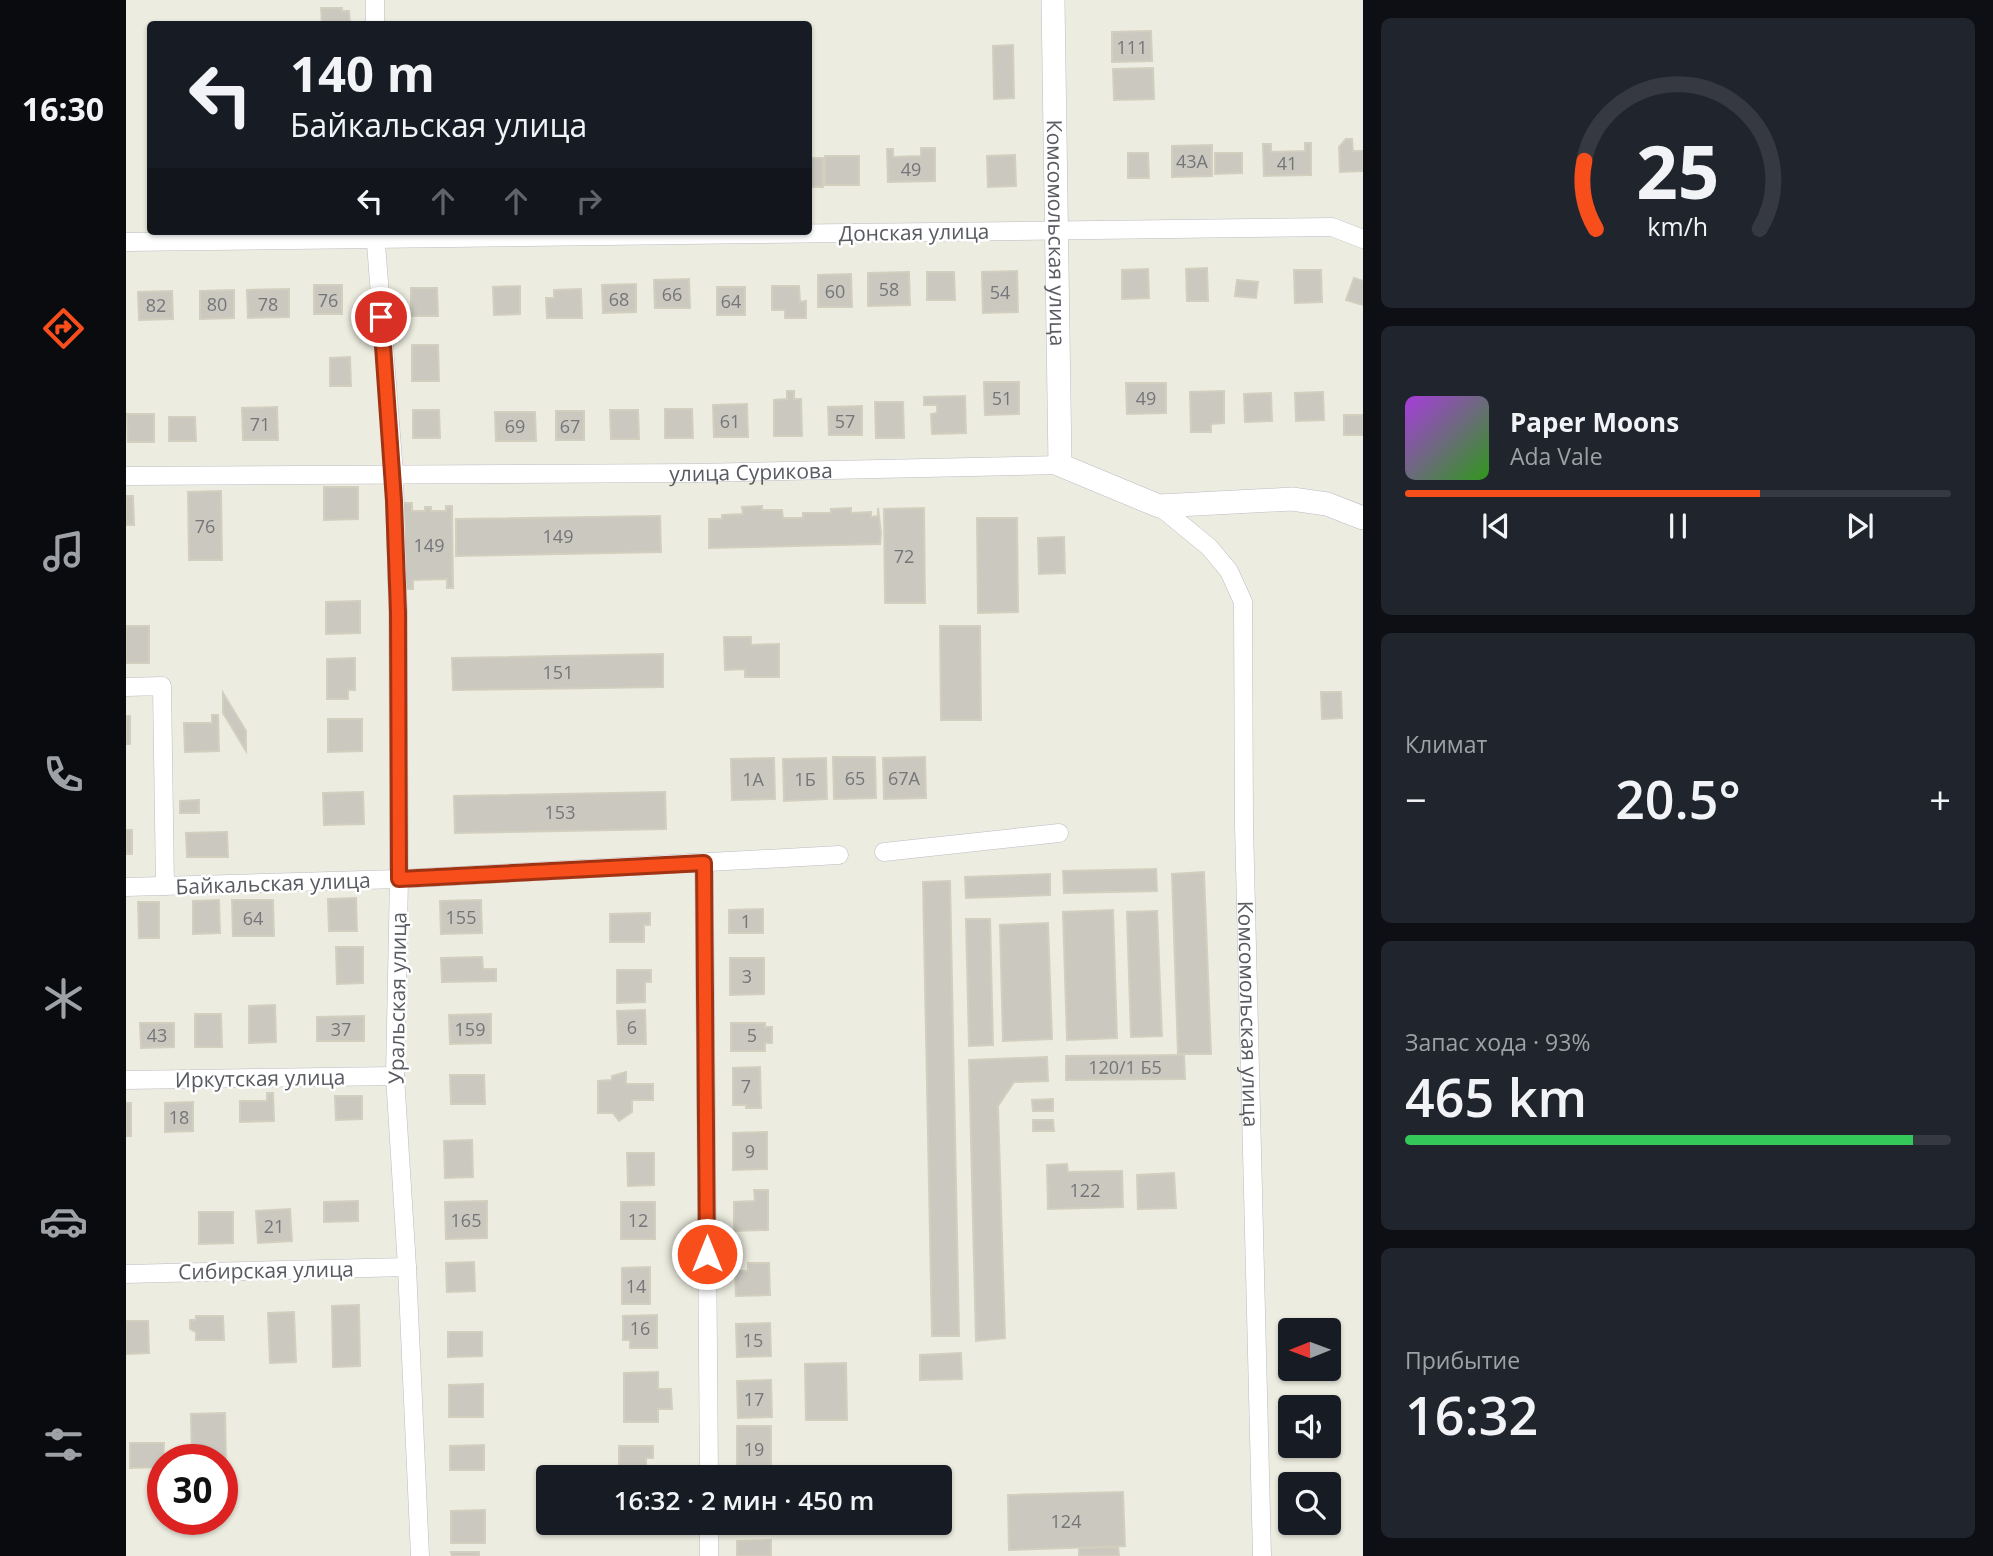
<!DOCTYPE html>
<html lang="ru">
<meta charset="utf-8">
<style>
body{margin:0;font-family:"Open Sans",sans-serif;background:#20242c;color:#f1f3f6;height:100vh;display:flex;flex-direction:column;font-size:26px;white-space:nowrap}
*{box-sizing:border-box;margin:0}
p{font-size:23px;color:#9ea1a6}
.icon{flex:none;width:38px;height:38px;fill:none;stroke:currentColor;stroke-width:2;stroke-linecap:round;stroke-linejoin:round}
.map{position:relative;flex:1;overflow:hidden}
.side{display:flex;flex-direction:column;gap:18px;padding:18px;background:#0d0f14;width:630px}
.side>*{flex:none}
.hud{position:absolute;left:21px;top:21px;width:665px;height:214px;border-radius:7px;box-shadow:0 2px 5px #0004;background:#171b24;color:#f1f3f6;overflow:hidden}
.needle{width:46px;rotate:269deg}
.controls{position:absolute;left:1152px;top:1318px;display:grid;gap:14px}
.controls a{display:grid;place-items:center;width:63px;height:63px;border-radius:7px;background:#171b24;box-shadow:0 2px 5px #0004;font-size:35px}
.speed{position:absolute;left:21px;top:1444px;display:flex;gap:14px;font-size:35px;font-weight:700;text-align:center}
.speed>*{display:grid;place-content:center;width:91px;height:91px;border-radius:50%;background:#171b24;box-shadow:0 2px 5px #0004;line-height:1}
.speed .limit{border:10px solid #d22;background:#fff;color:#111}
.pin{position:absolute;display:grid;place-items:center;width:60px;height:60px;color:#fff;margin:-30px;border:4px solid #fff;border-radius:50%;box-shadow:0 2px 7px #0007}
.me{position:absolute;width:77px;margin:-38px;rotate:0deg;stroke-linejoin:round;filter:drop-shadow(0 0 5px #0008)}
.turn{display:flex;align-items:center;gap:24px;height:147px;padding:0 28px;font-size:32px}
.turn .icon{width:91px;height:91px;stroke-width:2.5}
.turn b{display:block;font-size:49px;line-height:60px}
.lanes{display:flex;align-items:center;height:66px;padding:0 28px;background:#0003;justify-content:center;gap:35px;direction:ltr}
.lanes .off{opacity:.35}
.big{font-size:52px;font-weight:600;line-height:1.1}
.side .tile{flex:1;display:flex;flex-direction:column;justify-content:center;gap:10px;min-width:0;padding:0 24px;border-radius:10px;background:#20242c}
.side .dial{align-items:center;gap:0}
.dial svg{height:182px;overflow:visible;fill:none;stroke:#363941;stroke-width:7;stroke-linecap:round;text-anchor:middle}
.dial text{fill:#f1f3f6;stroke:none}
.song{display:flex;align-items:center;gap:21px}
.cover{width:84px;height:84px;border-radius:10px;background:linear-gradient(135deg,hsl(280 70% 55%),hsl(110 70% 35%))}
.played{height:7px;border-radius:4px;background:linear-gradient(90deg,#f74e1c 65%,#363941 65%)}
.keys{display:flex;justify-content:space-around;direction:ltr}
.heat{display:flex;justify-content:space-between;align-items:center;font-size:38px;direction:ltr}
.charge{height:10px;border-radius:5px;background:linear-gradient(90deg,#34c759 93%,#363941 0)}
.trip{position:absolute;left:410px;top:1465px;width:416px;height:70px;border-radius:7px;background:#171b24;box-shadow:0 2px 5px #0004;font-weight:600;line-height:70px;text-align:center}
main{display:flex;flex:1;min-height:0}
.dock{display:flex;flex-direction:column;width:126px;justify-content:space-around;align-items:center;background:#090b0e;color:#9ea1a6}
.dock .icon{width:49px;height:49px}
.dock .on{color:#f74e1c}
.dock b{font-size:32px;color:#f1f3f6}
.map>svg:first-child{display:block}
.building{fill:#cac8bf;stroke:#d2cfbe;stroke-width:2}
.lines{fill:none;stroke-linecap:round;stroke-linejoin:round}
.minor-casing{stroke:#bbbcc3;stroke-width:19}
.tertiary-casing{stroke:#bbbcc3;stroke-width:24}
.minor{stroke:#fff;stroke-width:18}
.tertiary{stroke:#fff;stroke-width:23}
.route-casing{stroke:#a13312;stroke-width:18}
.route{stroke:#f74e1c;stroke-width:12}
.labels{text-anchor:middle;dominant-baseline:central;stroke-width:5;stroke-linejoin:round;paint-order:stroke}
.number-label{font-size:18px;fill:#757679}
.street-label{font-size:21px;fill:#595b62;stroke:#fff}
</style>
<main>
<nav class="dock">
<b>16:30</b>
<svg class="icon on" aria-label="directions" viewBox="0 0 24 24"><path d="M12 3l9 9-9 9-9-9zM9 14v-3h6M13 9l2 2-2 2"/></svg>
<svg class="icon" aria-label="music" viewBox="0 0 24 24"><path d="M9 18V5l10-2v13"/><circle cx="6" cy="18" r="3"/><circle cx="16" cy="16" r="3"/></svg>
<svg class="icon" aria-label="phone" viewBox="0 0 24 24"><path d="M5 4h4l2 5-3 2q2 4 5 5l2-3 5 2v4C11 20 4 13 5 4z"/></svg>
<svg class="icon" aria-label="climate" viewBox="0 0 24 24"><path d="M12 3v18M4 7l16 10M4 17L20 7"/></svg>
<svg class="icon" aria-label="car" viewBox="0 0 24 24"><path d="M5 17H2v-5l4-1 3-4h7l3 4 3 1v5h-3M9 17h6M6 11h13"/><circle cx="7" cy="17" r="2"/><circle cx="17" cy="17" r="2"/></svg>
<svg class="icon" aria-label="filters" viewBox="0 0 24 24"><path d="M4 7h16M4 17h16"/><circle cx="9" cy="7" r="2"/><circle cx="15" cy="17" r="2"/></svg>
</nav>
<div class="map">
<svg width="1237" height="1556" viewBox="0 0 1237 1556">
<rect width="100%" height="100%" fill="#edece0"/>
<g class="building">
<polygon points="195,8 216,8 216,11 223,11 224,24 196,24"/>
<polygon points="1025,31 1026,61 986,62 986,32"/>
<polygon points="887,45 888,98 868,99 867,46"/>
<polygon points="1027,68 1028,99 988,100 987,69"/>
<polygon points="1220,139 1226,139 1227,151 1237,151 1237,171 1214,172 1213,147"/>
<polygon points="1179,143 1185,143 1185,175 1138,176 1137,144 1145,144 1145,152 1179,151"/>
<polygon points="1086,145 1086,176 1046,177 1046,146"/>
<polygon points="795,148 809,148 809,181 762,182 761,149 767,149 767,157 795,156"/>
<polygon points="1002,153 1022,153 1023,178 1002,178"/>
<polygon points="1089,153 1116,153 1116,173 1089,174"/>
<polygon points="889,155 890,186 862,187 861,156"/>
<rect x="699" y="156" width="34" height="29"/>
<rect x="682" y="158" width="15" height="29"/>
<polygon points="1081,268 1082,301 1061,301 1060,269"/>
<polygon points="1022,269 1023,298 996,299 996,270"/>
<polygon points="1168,270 1195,270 1196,302 1169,303"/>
<polygon points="891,271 892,312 857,313 856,272"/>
<polygon points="783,272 784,305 742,306 742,273"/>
<polygon points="801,272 828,272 829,300 801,300"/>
<polygon points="725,274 726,307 692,307 692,275"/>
<polygon points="1228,278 1237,281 1237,305 1220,300"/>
<polygon points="563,279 564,308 529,308 528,280"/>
<polygon points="1111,280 1132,282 1130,298 1109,296"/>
<polygon points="510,284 510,312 477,313 476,285"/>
<rect x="188" y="285" width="28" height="29"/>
<polygon points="394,286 394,314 368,315 367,287"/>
<polygon points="646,286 673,286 674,302 680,301 680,318 659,318 659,310 646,310"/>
<rect x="591" y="287" width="28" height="28"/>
<polygon points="285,288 311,288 312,316 285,316"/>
<polygon points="163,289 163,317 122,318 121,290"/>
<polygon points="455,289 456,318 421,318 420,298 428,298 428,290"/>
<polygon points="108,290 108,318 74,319 74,291"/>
<polygon points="46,291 47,319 13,320 12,292"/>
<polygon points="286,345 312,345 313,381 286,381"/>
<polygon points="224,357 225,386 204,386 204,358"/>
<polygon points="858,382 893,382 893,414 859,415"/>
<polygon points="1000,383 1040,383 1040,413 1001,414"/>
<polygon points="661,391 668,391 668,399 675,399 676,436 648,436 648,400 661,399"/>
<polygon points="1098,391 1098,423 1085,424 1085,432 1065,432 1064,392"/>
<polygon points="1197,392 1198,420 1170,421 1169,393"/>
<polygon points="1145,393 1146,421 1119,422 1118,394"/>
<polygon points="839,396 840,433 806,434 805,414 811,413 811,405 798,405 798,397"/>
<polygon points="749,402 777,402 778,438 750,438"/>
<polygon points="621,404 622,437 588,437 587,405"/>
<polygon points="736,406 736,435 703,435 702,407"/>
<polygon points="151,407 152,440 117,440 116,408"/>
<polygon points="539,409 566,409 567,438 539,438"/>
<polygon points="287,410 313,410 314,438 287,438"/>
<polygon points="484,410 512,410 513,439 485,439"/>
<rect x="430" y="411" width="28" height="29"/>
<polygon points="369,412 409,412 410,441 370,441"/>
<polygon points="1,414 28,414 28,442 2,442"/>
<rect x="1218" y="415" width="19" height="20"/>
<polygon points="43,417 69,417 70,441 43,441"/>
<polygon points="198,487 232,487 232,519 198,520"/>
<polygon points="95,491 96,560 63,560 62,492"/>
<polygon points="0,496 7,496 8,525 0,525"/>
<polygon points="278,503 286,503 286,511 299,511 299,507 305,507 305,511 320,511 320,506 326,506 327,588 321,588 321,579 287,580 287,589 280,589"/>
<polygon points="636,506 636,510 656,510 657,518 677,518 677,513 705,513 705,509 725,508 725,513 745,512 745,517 752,516 752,508 755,533 754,544 583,548 583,519 596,519 596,515 617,514 616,507"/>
<polygon points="798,508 799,603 759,603 758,509"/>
<polygon points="534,516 535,552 330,556 330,519"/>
<polygon points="851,518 891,518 892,612 852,613"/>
<polygon points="938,537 939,573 913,574 912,538"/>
<polygon points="234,601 234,633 200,634 200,602"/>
<rect x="0" y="626" width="23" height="37"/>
<polygon points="814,626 854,626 855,720 815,720"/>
<polygon points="598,637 625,637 625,645 653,644 653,677 619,677 619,669 599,670"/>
<polygon points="537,654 537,687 327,690 326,658"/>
<polygon points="229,658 229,690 222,690 222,699 201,699 201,659"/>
<polygon points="1195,692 1215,692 1216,718 1196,719"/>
<polygon points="97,693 120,731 120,751 97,713"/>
<polygon points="86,715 92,715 93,751 59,752 58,723 86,723"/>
<rect x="0" y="716" width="4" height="28"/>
<polygon points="202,719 236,719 236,751 202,752"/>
<polygon points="707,757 749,757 750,798 708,799"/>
<polygon points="799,757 800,798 758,799 757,758"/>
<polygon points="648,758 649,799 606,800 605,759"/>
<polygon points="700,758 701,799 658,801 657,759"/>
<polygon points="237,792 238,824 198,825 197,793"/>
<polygon points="539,792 540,829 329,833 328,796"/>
<polygon points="73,800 73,813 54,813 54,801"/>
<rect x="0" y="830" width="6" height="24"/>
<polygon points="101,832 102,857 61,857 60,833"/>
<polygon points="1030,869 1031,891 938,893 937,871"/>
<polygon points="1078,872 1085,1054 1052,1054 1046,874"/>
<polygon points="924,874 924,895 840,898 839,877"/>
<polygon points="824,881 833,1336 806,1336 797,882"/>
<polygon points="230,898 231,931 203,931 202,899"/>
<polygon points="93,900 94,933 67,934 67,901"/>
<polygon points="106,900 147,900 148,936 107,936"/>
<polygon points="355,900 356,933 315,934 314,901"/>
<polygon points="12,902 33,902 33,938 13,938"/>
<polygon points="637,909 637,933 603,933 603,910"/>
<polygon points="987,910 991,1038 941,1040 937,912"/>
<polygon points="1031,911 1036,1036 1005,1037 1001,912"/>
<polygon points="524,913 524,925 518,925 518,942 484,942 484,914"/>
<polygon points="840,919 864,919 867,1045 843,1046"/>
<polygon points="922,923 926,1039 877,1041 874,925"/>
<polygon points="210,947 237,947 237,983 211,984"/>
<polygon points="356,957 357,969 370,969 370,981 316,982 315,958"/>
<polygon points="604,958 638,958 638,994 604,995"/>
<polygon points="491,970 525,970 525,982 519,982 519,1002 491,1003"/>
<polygon points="149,1005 150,1042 123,1043 123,1006"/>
<polygon points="519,1010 520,1044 492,1044 491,1011"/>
<polygon points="69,1014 95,1014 96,1047 69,1047"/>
<polygon points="365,1014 365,1043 324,1044 323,1015"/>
<polygon points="238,1016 238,1041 191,1041 191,1017"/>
<polygon points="14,1023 48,1023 48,1047 15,1048"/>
<polygon points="605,1023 639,1023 639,1027 646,1027 646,1043 639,1043 639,1051 605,1051"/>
<polygon points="1058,1055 1059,1079 940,1080 940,1056"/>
<polygon points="921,1057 922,1081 888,1082 872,1106 879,1338 850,1341 843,1060"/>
<polygon points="634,1067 635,1108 620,1108 620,1105 607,1105 607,1068"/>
<polygon points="500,1072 500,1084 527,1084 527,1100 506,1100 506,1112 493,1121 487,1113 472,1113 472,1081 486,1080 486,1076"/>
<polygon points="324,1075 358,1075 359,1104 325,1104"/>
<polygon points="141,1093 147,1093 148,1121 114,1122 114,1101 141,1101"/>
<polygon points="209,1096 236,1096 236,1119 210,1120"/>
<polygon points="927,1099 927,1111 907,1111 906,1100"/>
<polygon points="67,1102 67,1131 39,1132 39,1103"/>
<rect x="0" y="1103" width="5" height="33"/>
<polygon points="907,1120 927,1120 928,1131 907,1131"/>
<polygon points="641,1132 641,1169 607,1170 607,1133"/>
<polygon points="346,1140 347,1177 319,1178 318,1141"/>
<polygon points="501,1153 528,1153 528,1185 502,1186"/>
<polygon points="941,1164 942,1172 996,1171 997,1207 922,1209 921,1165"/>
<polygon points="1048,1173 1050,1208 1012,1209 1011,1175"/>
<polygon points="628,1190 642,1190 642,1230 608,1231 608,1202 629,1201"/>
<polygon points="232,1201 232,1221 198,1222 198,1202"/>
<polygon points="361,1201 361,1238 320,1239 319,1202"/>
<rect x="495" y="1202" width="34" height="37"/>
<polygon points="164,1209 166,1241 132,1243 130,1211"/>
<polygon points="73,1212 107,1212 107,1243 73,1244"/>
<polygon points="348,1262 349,1291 321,1292 320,1263"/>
<polygon points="622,1263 643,1263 644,1295 610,1296 609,1271 622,1271"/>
<polygon points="524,1267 524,1304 496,1304 496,1268"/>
<polygon points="233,1305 234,1366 207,1367 206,1306"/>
<polygon points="168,1312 170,1362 144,1363 142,1313"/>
<polygon points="531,1315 531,1348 504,1348 504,1340 497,1340 497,1316"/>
<polygon points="70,1316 97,1316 98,1340 70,1340 70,1332 64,1329 64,1320 70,1320"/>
<polygon points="0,1321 22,1321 23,1353 0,1354"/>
<polygon points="644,1323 645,1356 611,1357 610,1324"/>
<polygon points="322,1332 356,1332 356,1356 322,1357"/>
<polygon points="835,1353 836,1379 794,1380 794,1355"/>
<polygon points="720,1363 721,1420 680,1420 679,1364"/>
<polygon points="532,1372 532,1389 545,1389 546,1409 532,1409 532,1422 498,1422 498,1373"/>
<polygon points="645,1380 646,1417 612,1418 611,1381"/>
<polygon points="357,1384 357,1417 323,1417 323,1385"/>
<polygon points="99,1413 100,1466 96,1466 96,1460 66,1460 65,1414"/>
<rect x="611" y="1426" width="34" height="45"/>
<polygon points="4,1443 38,1443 37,1467 4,1468"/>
<polygon points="358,1445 358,1470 324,1470 324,1446"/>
<polygon points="493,1446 527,1446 527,1458 520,1458 520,1475 493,1475"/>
<polygon points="997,1492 999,1546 883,1550 882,1495"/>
<polygon points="359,1510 359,1543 325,1543 325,1511"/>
<polygon points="645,1540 645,1556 611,1556 611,1541"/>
<polygon points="992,1547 993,1556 953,1556 953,1548"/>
<polygon points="325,1552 353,1552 353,1556 326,1556"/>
</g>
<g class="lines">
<g class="minor-casing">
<g id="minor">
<polyline points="249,0 249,24"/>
<polyline points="249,231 268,473 272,612 273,879 269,1076 281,1267 294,1556"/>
<polyline points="0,242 1206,227 1237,239"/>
<path id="s1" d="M0 476 572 473 934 465"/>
<path id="s2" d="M1033 506 1083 547 1103 571 1117 602 1118 826 1136 1556"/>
<polyline points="0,687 36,686 39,886"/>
<polyline points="758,852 933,833"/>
<polyline points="578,863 583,1477"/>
<polyline points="0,887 273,879 713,855"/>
<polyline points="0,1080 269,1076"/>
<polyline points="0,1274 281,1267"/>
<polyline points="583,1522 583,1556"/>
</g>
</g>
<g class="tertiary-casing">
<g id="tertiary">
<path id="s3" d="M927 0 934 465 1033 506 1166 499 1201 504 1237 518"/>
</g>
</g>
<use href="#minor" class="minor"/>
<use href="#tertiary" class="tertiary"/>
</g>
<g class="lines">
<g class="route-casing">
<polyline id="route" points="255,317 268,501 272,612 273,879 578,863 581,1254"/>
</g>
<use href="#route" class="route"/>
</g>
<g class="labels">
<g class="number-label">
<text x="1006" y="47">111</text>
<text x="1066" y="161">43А</text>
<text x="1161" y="163">41</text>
<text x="785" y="169">49</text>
<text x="763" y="289">58</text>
<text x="709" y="291">60</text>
<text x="874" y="292">54</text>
<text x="546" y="294">66</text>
<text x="493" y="299">68</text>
<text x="202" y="300">76</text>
<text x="605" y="301">64</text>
<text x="91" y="304">80</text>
<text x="142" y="304">78</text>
<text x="30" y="305">82</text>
<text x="876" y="398">51</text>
<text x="1020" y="398">49</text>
<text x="604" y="421">61</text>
<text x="719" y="421">57</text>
<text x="134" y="424">71</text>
<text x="389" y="426">69</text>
<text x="444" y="426">67</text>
<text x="79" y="526">76</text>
<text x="432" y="536">149</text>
<text x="303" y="545">149</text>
<text x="778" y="556">72</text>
<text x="432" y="672">151</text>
<text x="729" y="778">65</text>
<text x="778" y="778">67А</text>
<text x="627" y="779">1А</text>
<text x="679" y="779">1Б</text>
<text x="434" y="812">153</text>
<text x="335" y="917">155</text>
<text x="127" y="918">64</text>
<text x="620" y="921">1</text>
<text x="621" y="976">3</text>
<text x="506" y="1027">6</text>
<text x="215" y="1029">37</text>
<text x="344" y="1029">159</text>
<text x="31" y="1035">43</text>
<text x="626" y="1035">5</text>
<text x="999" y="1067">120/1 Б5</text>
<text x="620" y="1086">7</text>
<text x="53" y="1117">18</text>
<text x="624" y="1151">9</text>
<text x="959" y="1190">122</text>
<text x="340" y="1220">165</text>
<text x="512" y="1220">12</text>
<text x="148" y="1226">21</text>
<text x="510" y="1286">14</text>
<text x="514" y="1328">16</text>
<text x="627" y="1340">15</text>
<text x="628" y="1399">17</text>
<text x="628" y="1449">19</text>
<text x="940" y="1521">124</text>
</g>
<g class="street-label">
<text transform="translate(788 232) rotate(-1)">Донская улица</text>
<text stroke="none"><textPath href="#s3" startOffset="233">Комсомольская улица</textPath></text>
<text stroke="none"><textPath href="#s1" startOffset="625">улица Сурикова</textPath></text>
<text transform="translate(147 883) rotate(-2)">Байкальская улица</text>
<text transform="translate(271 998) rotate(-89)">Уральская улица</text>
<text stroke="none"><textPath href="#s2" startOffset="542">Комсомольская улица</textPath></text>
<text transform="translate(134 1078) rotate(-1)">Иркутская улица</text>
<text transform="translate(140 1270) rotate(-1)">Сибирская улица</text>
</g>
</g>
</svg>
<div class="controls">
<a><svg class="needle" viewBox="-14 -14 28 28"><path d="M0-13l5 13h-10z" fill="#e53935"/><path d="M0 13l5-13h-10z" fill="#9ea1a6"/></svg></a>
<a><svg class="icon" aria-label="sound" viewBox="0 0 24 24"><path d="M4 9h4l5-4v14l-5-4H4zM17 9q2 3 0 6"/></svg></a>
<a><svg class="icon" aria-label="search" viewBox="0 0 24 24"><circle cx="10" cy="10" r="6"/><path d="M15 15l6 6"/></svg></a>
</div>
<div class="speed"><div class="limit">30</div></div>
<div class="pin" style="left:255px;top:317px;background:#d93025"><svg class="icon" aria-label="arrive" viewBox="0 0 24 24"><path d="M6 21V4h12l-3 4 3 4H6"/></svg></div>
<svg class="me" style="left:581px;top:1254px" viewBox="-20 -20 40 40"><circle r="17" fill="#f74e1c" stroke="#fff" stroke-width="3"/><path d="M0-11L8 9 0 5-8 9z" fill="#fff"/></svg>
<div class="trip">16:32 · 2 мин · 450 m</div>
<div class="hud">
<div class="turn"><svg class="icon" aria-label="left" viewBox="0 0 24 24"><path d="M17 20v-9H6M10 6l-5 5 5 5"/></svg><div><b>140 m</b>Байкальская улица</div></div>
<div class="lanes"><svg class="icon" aria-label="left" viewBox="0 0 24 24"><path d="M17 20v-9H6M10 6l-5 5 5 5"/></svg><svg class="icon off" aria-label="ahead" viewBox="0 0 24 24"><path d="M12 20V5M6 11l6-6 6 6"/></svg><svg class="icon off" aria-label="ahead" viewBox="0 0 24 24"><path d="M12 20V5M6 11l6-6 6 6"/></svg><svg class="icon off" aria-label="right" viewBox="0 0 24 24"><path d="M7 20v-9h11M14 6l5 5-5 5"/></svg></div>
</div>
</div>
<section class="side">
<div class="tile dial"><svg viewBox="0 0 100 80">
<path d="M14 69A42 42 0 1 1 86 69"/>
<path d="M14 69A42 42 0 0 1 9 39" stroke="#f74e1c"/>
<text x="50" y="56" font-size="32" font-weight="700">25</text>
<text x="50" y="72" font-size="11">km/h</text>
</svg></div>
<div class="tile">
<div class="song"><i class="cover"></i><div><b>Paper Moons</b><p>Ada Vale</p></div></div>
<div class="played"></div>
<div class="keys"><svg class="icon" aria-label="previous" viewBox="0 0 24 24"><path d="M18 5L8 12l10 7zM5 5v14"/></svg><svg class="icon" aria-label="pause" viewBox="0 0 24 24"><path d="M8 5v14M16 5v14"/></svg><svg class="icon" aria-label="next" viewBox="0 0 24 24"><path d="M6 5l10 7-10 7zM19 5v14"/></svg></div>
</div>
<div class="tile"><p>Климат</p>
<div class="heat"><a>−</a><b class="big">20.5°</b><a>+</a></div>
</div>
<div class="tile"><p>Запас хода · 93%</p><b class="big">465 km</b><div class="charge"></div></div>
<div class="tile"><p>Прибытие</p><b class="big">16:32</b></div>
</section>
</main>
